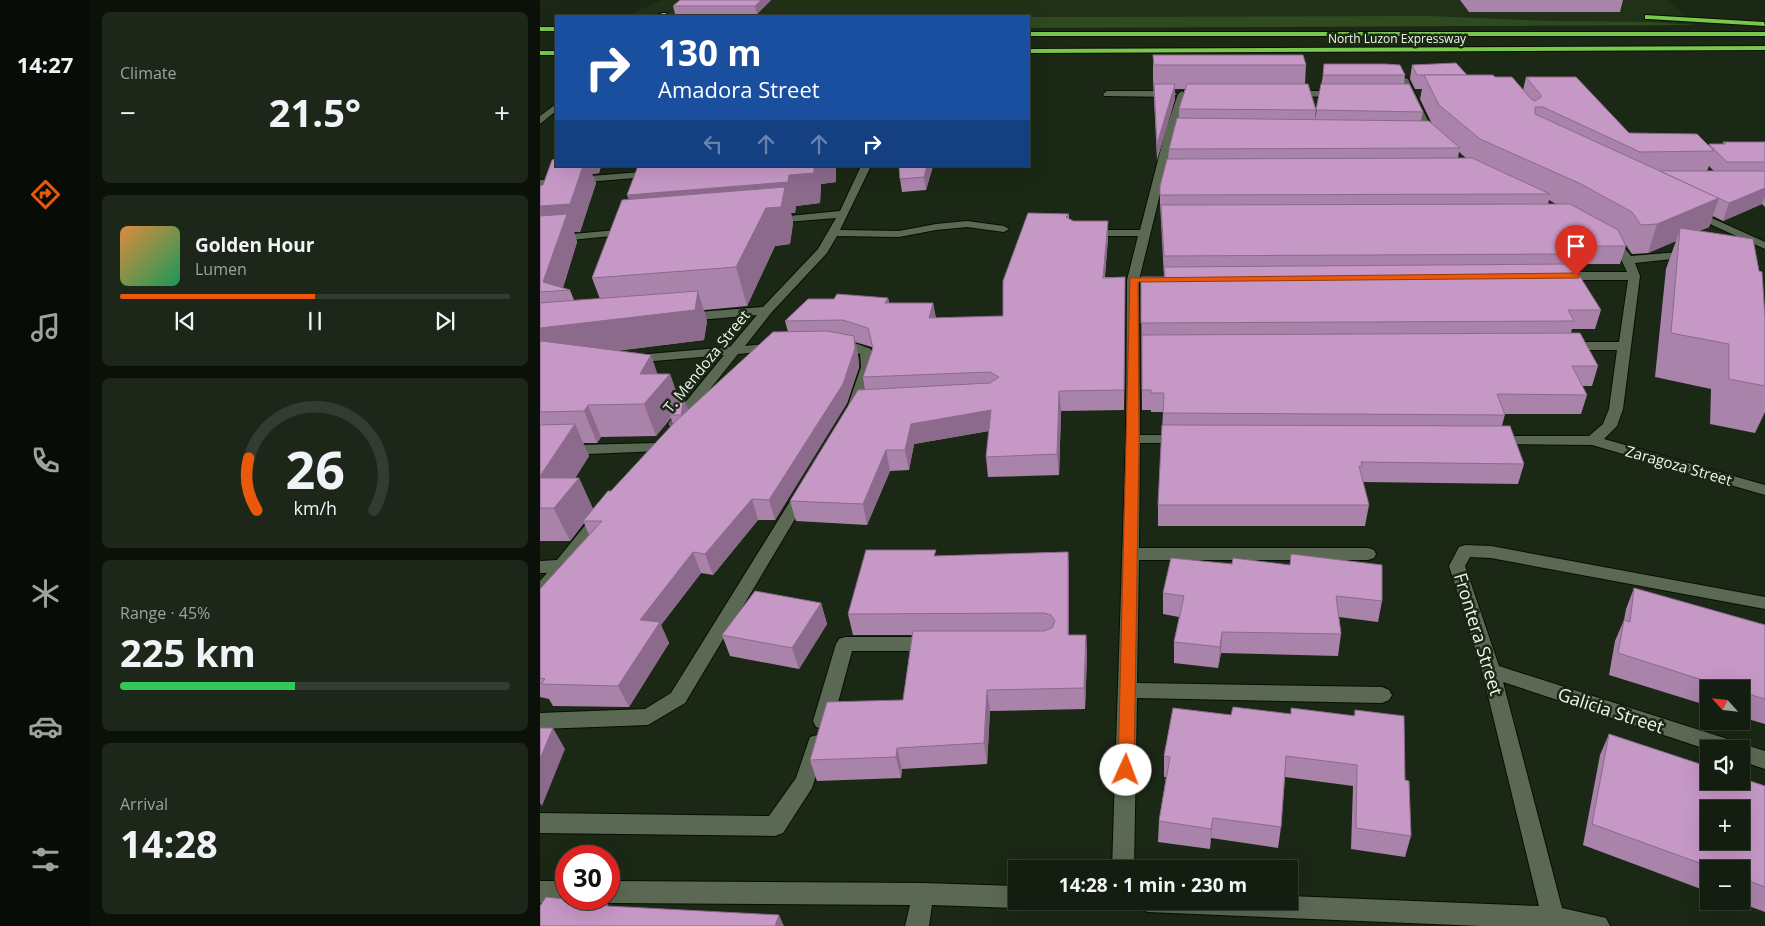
<!DOCTYPE html>
<meta charset="utf-8">
<style>
body{margin:0;font-family:"Open Sans",sans-serif;background:#1d2719;color:#f1f3f6;height:100vh;display:flex;flex-direction:column;font-size:19px;white-space:nowrap}
*{box-sizing:border-box;margin:0}
p{font-size:16px;color:#9da29f}
.icon{flex:none;width:28px;height:28px;fill:none;stroke:currentColor;stroke-width:2;stroke-linecap:round;stroke-linejoin:round}
.map{position:relative;flex:1;overflow:hidden}
.panel{display:flex;flex-direction:column;gap:12px;padding:12px;background:#0b1009;width:450px}
.panel>*{flex:none}
.hud{position:absolute;left:15px;top:15px;width:475px;height:152px;border-radius:0px;box-shadow:0 5px 20px #0002,0 0 0 1px #333c30;background:#1a4fa0;color:#fff;overflow:hidden}
.needle{width:32px;rotate:297deg}
.controls{position:absolute;left:1160px;top:680px;display:grid;gap:10px}
.controls a{display:grid;place-items:center;width:50px;height:50px;border-radius:0px;background:#141e10;box-shadow:0 5px 20px #0002,0 0 0 1px #333c30;font-size:25px}
.speed{position:absolute;left:15px;top:845px;display:flex;gap:10px;font-size:25px;font-weight:700;text-align:center}
.speed>*{display:grid;place-content:center;width:65px;height:65px;border-radius:50%;background:#141e10;box-shadow:0 5px 20px #0002,0 0 0 1px #333c30;line-height:1}
.speed .limit{border:8px solid #d22;background:#fff;color:#111}
.pin{position:absolute;display:grid;place-items:center;width:42px;height:42px;color:#fff;margin:-51px -21px;border-radius:50% 50% 50% 0;rotate:-45deg;box-shadow:0 0 5px #0007}
.pin .icon{rotate:45deg}
.me{position:absolute;width:55px;margin:-28px;rotate:2deg;stroke-linejoin:round;filter:drop-shadow(0 0 4px #0008)}
.turn{display:flex;align-items:center;gap:18px;height:105px;padding:0 20px;font-size:22px}
.turn .icon{width:65px;height:65px;stroke-width:2.5}
.turn b{display:block;font-size:35px;line-height:42px}
.lanes{display:flex;align-items:center;height:48px;padding:0 20px;background:#0003;justify-content:center;gap:25px;direction:ltr}
.lanes .off{opacity:.35}
.big{font-size:38px;font-weight:700;line-height:1.1}
.panel .widget{flex:1;display:flex;flex-direction:column;justify-content:center;gap:8px;min-width:0;padding:0 18px;border-radius:8px;background:#1d2719}
.panel .dial{align-items:center;gap:0}
.dial svg{height:130px;overflow:visible;fill:none;stroke:#333c30;stroke-width:7;stroke-linecap:round;text-anchor:middle}
.dial text{fill:#f1f3f6;stroke:none}
.song{display:flex;align-items:center;gap:15px}
.cover{width:60px;height:60px;border-radius:8px;background:linear-gradient(135deg,hsl(30 70% 55%),hsl(150 70% 35%))}
.played{height:5px;border-radius:2px;background:linear-gradient(90deg,#ea580c 50%,#333c30 50%)}
.keys{display:flex;justify-content:space-around;direction:ltr}
.heat{display:flex;justify-content:space-between;align-items:center;font-size:28px;direction:ltr}
.charge{height:8px;border-radius:4px;background:linear-gradient(90deg,#34c759 45%,#333c30 0)}
.trip{position:absolute;left:468px;top:860px;width:290px;height:50px;border-radius:0px;background:#141e10;box-shadow:0 5px 20px #0002,0 0 0 1px #333c30;font-weight:700;line-height:50px;text-align:center}
main{display:flex;flex:1;min-height:0}
.menu{display:flex;flex-direction:column;width:90px;justify-content:space-around;align-items:center;background:#080c06;color:#9da29f}
.menu .icon{width:35px;height:35px}
.menu .active{color:#ea580c}
.menu b{font-size:22px;color:#f1f3f6}
.map>svg:first-child{display:block}
.built{fill:#203118}
.green{fill:#2e4a1e}
.lines{fill:none;stroke-linecap:round;stroke-linejoin:round}
.street-casing{stroke:#061002;stroke-width:2}
.highway-casing{stroke:#061002;stroke-width:2}
.street{fill:#5b6954;fill-rule:evenodd}
.highway{fill:#79c74b;fill-rule:evenodd}
.wall{fill:#aa83aa;fill-rule:evenodd}
.shaded-wall{fill:#8b6a8b}
.building{fill:#c698c6;stroke:#8b6a8b;fill-rule:evenodd}
.route{fill:#ea580c;stroke:#983908}
.labels{text-anchor:middle;dominant-baseline:central;stroke-width:5;stroke-linejoin:round;paint-order:stroke}
.far-street-label{font-size:12px;fill:#eef7ea;stroke:#1b2815}
.street-label{font-size:15px;fill:#eef7ea;stroke:#1b2815}
.near-street-label{font-size:18px;fill:#eef7ea;stroke:#1b2815}
</style>
<main>
<nav class="menu">
<b>14:27</b>
<svg class="icon active" aria-label="directions" viewBox="0 0 24 24"><path d="M12 3l9 9-9 9-9-9zM9 14v-3h6M13 9l2 2-2 2"/></svg>
<svg class="icon" aria-label="music" viewBox="0 0 24 24"><path d="M9 18V5l10-2v13"/><circle cx="6" cy="18" r="3"/><circle cx="16" cy="16" r="3"/></svg>
<svg class="icon" aria-label="phone" viewBox="0 0 24 24"><path d="M5 4h4l2 5-3 2q2 4 5 5l2-3 5 2v4C11 20 4 13 5 4z"/></svg>
<svg class="icon" aria-label="climate" viewBox="0 0 24 24"><path d="M12 3v18M4 7l16 10M4 17L20 7"/></svg>
<svg class="icon" aria-label="car" viewBox="0 0 24 24"><path d="M5 17H2v-5l4-1 3-4h7l3 4 3 1v5h-3M9 17h6M6 11h13"/><circle cx="7" cy="17" r="2"/><circle cx="17" cy="17" r="2"/></svg>
<svg class="icon" aria-label="filters" viewBox="0 0 24 24"><path d="M4 7h16M4 17h16"/><circle cx="9" cy="7" r="2"/><circle cx="15" cy="17" r="2"/></svg>
</nav>
<section class="panel">
<div class="widget"><p>Climate</p>
<div class="heat"><a>−</a><b class="big">21.5°</b><a>+</a></div>
</div>
<div class="widget">
<div class="song"><i class="cover"></i><div><b>Golden Hour</b><p>Lumen</p></div></div>
<div class="played"></div>
<div class="keys"><svg class="icon" aria-label="previous" viewBox="0 0 24 24"><path d="M18 5L8 12l10 7zM5 5v14"/></svg><svg class="icon" aria-label="pause" viewBox="0 0 24 24"><path d="M8 5v14M16 5v14"/></svg><svg class="icon" aria-label="next" viewBox="0 0 24 24"><path d="M6 5l10 7-10 7zM19 5v14"/></svg></div>
</div>
<div class="widget dial"><svg viewBox="0 0 100 80">
<path d="M14 69A42 42 0 1 1 86 69"/>
<path d="M14 69A42 42 0 0 1 9 37" stroke="#ea580c"/>
<text x="50" y="56" font-size="32" font-weight="700">26</text>
<text x="50" y="72" font-size="11">km/h</text>
</svg></div>
<div class="widget"><p>Range · 45%</p><b class="big">225 km</b><div class="charge"></div></div>
<div class="widget"><p>Arrival</p><b class="big">14:28</b></div>
</section>
<div class="map">
<svg width="1225" height="926" viewBox="0 0 1225 926">
<rect width="100%" height="100%" fill="#1b2815"/>
<polygon class="built" points="122,0 1127,0 1155,25 489,28 489,16 86,16"/>
<polygon class="green" points="887,16 1012,21 1110,22 1155,25 489,28 489,17"/>
<g class="lines">
<g class="street-casing">
<g id="street">
<polygon points="861,77 868,79 893,131 899,137 897,139 891,139 884,132 860,79"/>
<polygon points="567,91 633,91 637,94 633,97 564,96 563,94"/>
<polygon points="642,91 646,94 636,129 599,280 600,435 640,435 645,436 647,439 645,442 640,443 600,443 599,548 828,548 834,550 836,554 834,558 828,560 599,560 597,683 842,687 849,690 852,695 849,700 842,703 597,698 594,869 572,869 586,439 587,280 598,236 547,236 542,233 547,230 600,230 626,129 638,94"/>
<polygon points="751,91 798,91 802,94 798,97 748,96 748,92"/>
<polygon points="16,104 16,111 0,124 0,116"/>
<polygon points="321,166 331,166 300,230 359,231 396,224 427,221 464,226 469,229 464,232 427,227 396,230 359,237 297,236 287,253 231,313 205,346 235,343 241,347 240,350 198,354 140,427 130,427 128,424 130,421 184,355 91,363 84,359 86,356 190,347 217,315 146,321 140,317 146,313 223,307 278,249 296,218 233,223 229,222 228,220 229,218 300,211"/>
<polygon points="114,171 118,172 118,176 0,186 0,180"/>
<polygon points="1154,210 1225,242 1225,249 1150,215 1149,213 1150,211"/>
<polygon points="88,229 92,230 93,232 92,234 0,243 0,237"/>
<polygon points="1071,237 1079,241 1091,256 1151,251 1157,254 1151,257 1095,263 1100,276 1083,409 1077,426 1064,439 1225,485 1225,495 1052,445 956,444 951,443 949,440 951,437 956,436 1049,436 1063,424 1069,409 1077,350 1029,350 1023,346 1029,342 1079,342 1088,280 1020,280 1014,276 1020,272 1087,272 1078,253 1065,240"/>
<path d="M298 341 312 342 331 349C339 363 327 398 319 411L314 412 307 408 321 367 320 354 305 349 293 348 292 345Z"/>
<polygon points="116,443 121,445 123,448 121,451 0,456 0,446"/>
<polygon points="262,489 267,490 270,494 145,703 108,725 0,729 0,713 105,709 131,693 257,490"/>
<polygon points="61,512 67,513 69,517 67,521 6,597 0,599 0,581 7,573 0,573 0,561 17,560 55,513"/>
<polygon points="925,545 951,546 1225,597 1225,609 951,558 930,557 925,566 959,666 1225,751 1225,769 1201,761 1201,749 1169,750 963,682 1022,908 1066,918 1070,926 941,926 608,912 600,909 597,901 749,901 749,896 999,906 942,671 909,566 919,547"/>
<polygon points="305,637 389,637 395,639 398,644 395,649 389,651 312,651 293,721 290,727 283,729 276,727 273,721 296,644 299,639"/>
<polygon points="277,735 284,737 287,743 272,788 243,833 235,836 0,833 0,813 229,816 256,778 270,737"/>
<polygon points="0,881 26,881 26,899 34,900 26,903 0,903"/>
<polygon points="69,881 383,883 476,886 476,901 485,901 484,905 476,908 392,905 389,926 365,926 370,905 69,903 61,899 69,899"/>
</g>
</g>
<g class="highway-casing">
<g id="highway">
<polygon points="123,13 126,13 126,16 114,16"/>
<polygon points="1105,15 1224,22 1225,26 1108,19 1105,19"/>
<rect x="0" y="27" width="16" height="4"/>
<rect x="489" y="32" width="736" height="4"/>
<polygon points="1225,46 1225,50 489,53 489,49"/>
<rect x="0" y="51" width="16" height="4"/>
</g>
</g>
<use href="#street" class="street"/>
<use href="#highway" class="highway"/>
</g>
<g class="wall">
<polygon points="231,0 217,14 135,14 133,6"/>
<polygon points="920,0 1083,0 1080,12 929,12"/>
<path d="M613 55 766 65 765 84 776 110 775 120 783 75H865L864 84 883 112 881 121 892 124 880 99 882 89H875L870 79 872 65 927 75 955 77 983 90 986 77 1089 133 1168 146 1169 144H1183V142H1225V207L1222 204 1183 221 1173 216 1169 227 1159 231 1225 318V412L1215 433 1170 424 1171 389 1115 377 1126 269 1136 241 1108 253 1092 254 1084 242 1086 246 1080 264H1022L1061 310 1055 329H1032L1031 333 1058 366 1052 386H1042L1047 395 1041 414H965L962 426 984 464 978 484 823 482 829 505 825 526H618V505L623 412H611V410H602L601 277H624L620 203V186L628 159 629 149 639 118V109L645 89H635V99L617 160 613 79ZM919 152 926 158H918ZM1169 166 1174 171H1167ZM1009 200 1016 204H1008Z"/>
<path d="M16 166H61L59 173 52 174 56 183 40 232H34L37 242 23 288 30 290 34 300 60 299 52 278 89 199 98 166H296V182L281 184 280 203 256 206 255 213H251L253 223 250 244 235 246 207 306 164 310 167 321 164 340 76 351 118 374H130L140 403 148 410 248 332 245 321 348 298 349 303H393L396 318 463 316 529 214V219L533 221H568V238L565 277H585L584 410 521 411 519 475 448 477 446 457 449 431 374 444 369 470 350 471 327 525 256 521 250 501 325 390 323 377 332 350V347L315 342 318 355 319 367 307 403 235 520H218L173 575 161 573 121 625 129 643 89 707 13 706 9 699 0 697V589L49 535 44 523 30 541H0V186L3 185ZM131 418 133 424 71 491 53 509 39 478H35L49 456 43 443H57L61 437 116 436Z"/>
<polygon points="393,166 386,190 362,192 360,179"/>
<polygon points="528,552 529,573 529,635 546,635 547,656 545,709 450,711 447,764 362,769 361,778 277,781 270,760 363,700 372,635 313,635 308,614 397,556"/>
<polygon points="631,558 842,601 838,622 799,617 801,634 798,656 681,653 678,668 634,663 634,642 639,617 623,614 623,593"/>
<polygon points="1094,588 1225,625 1225,724 1201,717 1201,689 1169,689 1169,706 1069,675 1075,641 1084,620 1086,609"/>
<polygon points="281,603 287,624 259,669 190,656 182,635"/>
<polygon points="751,708 814,716 815,710 865,780 871,836 865,857 811,849 813,786 745,777 741,827 738,848 671,838 670,849 618,842 619,821 626,777 624,777 624,756 691,715 751,714"/>
<polygon points="1069,734 1225,786 1225,912 1195,901 1201,901 1201,869 1169,869 1169,892 1043,845 1060,755"/>
</g>
<g class="shaded-wall">
<polygon points="221,0 231,0 217,14 215,6"/>
<polygon points="635,84 635,99 617,160 617,144"/>
<polygon points="22,166 61,166 59,173 52,174 56,183 40,232 34,232 37,242 22,290 3,282 0,235 0,206"/>
<polygon points="274,166 296,166 296,182 281,184 280,203 256,206 255,213 251,213 253,223 250,244 235,246 207,306 196,267 98,227 87,195 249,175"/>
<polygon points="387,166 393,166 386,190 384,177"/>
<polygon points="1225,188 1225,196 1222,204 1183,221 1189,203"/>
<polygon points="1179,198 1169,227 1139,239 1140,228 1136,241 1108,253 1117,224"/>
<polygon points="568,221 568,238 563,296 563,278"/>
<polygon points="585,277 585,296 584,410 584,390"/>
<polygon points="158,291 167,321 164,340 0,360 0,328"/>
<polygon points="348,298 352,316 345,303"/>
<polygon points="393,303 396,321 389,318"/>
<polygon points="314,336 318,355 319,367 307,403 235,520 229,500"/>
<polygon points="111,355 121,384 130,374 141,405 130,415 131,418 116,436 104,404 100,374"/>
<polygon points="519,391 521,411 519,475 517,454"/>
<polygon points="144,398 151,417 148,435 141,415"/>
<polygon points="48,405 61,437 57,443 44,411"/>
<polygon points="451,410 454,430 374,444 369,470 365,450 371,424"/>
<polygon points="35,424 49,456 24,496 39,478 54,511 43,521 44,523 30,541 0,481 0,476"/>
<polygon points="346,450 350,471 327,525 323,504"/>
<polygon points="212,499 218,520 173,575 165,554"/>
<polygon points="153,552 161,573 121,625 129,643 89,707 78,686 100,620"/>
<polygon points="528,552 529,573 529,656 528,635"/>
<polygon points="281,603 287,624 259,669 252,648"/>
<polygon points="682,632 681,653 678,668 680,647"/>
<polygon points="546,635 547,656 545,709 544,688"/>
<polygon points="447,690 450,711 447,764 444,743"/>
<polygon points="13,728 25,749 2,806 0,803 0,759"/>
<polygon points="357,748 362,769 361,778 356,757"/>
<polygon points="673,818 671,838 670,849 671,829"/>
<polygon points="239,915 244,926 235,926"/>
</g>
<g class="building">
<polygon points="140,0 221,0 215,6 133,6"/>
<polygon points="613,55 763,55 766,65 614,65"/>
<polygon points="916,63 927,75 877,75 872,65"/>
<polygon points="784,64 845,64 860,65 865,75 783,75"/>
<polygon points="884,75 953,75 955,77 972,77 991,99 995,101 1001,97 1001,95 986,77 1036,77 1089,133 1157,134 1174,151 1100,152 1003,107 995,107 995,114 1179,198 1117,224 1101,225 1092,212 1041,184 940,139 899,105"/>
<polygon points="614,84 635,84 617,144"/>
<polygon points="647,84 768,84 776,110 639,109"/>
<polygon points="781,84 869,84 883,112 776,110"/>
<polygon points="637,118 889,121 920,148 629,149"/>
<polygon points="1183,142 1225,142 1225,162 1187,162 1169,144 1186,144"/>
<polygon points="932,158 1010,194 620,195 620,186 627,159"/>
<polygon points="16,159 16,166 43,166 30,204 0,206 0,186 3,185 12,160"/>
<polygon points="98,166 274,166 274,173 249,175 248,182 87,195"/>
<polygon points="359,166 387,166 384,177 360,179"/>
<polygon points="1120,171 1225,171 1225,188 1189,203"/>
<polygon points="245,187 241,207 226,208 196,267 52,278 82,200"/>
<polygon points="1030,204 1078,230 1086,246 1020,246 1025,254 624,256 621,205"/>
<polygon points="488,213 529,214 526,217 533,221 568,221 563,278 585,277 584,390 519,391 517,454 446,457 451,410 371,424 365,450 346,450 323,504 250,501 318,390 450,383 459,377 450,372 323,377 333,348 328,328 303,320 245,321 268,299 294,299 297,294 348,298 345,303 393,303 389,318 463,316 463,281"/>
<polygon points="27,214 3,282 30,290 0,292 0,216"/>
<polygon points="1140,228 1213,239 1219,271 1222,272 1225,318 1225,386 1189,379 1189,344 1131,333"/>
<polygon points="1032,264 1061,310 1028,310 1034,321 601,323 601,277 625,277 624,267"/>
<polygon points="158,291 155,310 0,328 0,303"/>
<polygon points="287,331 314,336 315,348 303,384 229,500 212,499 165,554 153,552 100,620 120,622 78,686 1,684 5,679 0,678 0,589 62,521 43,521 68,491 71,491 135,422 233,332"/>
<polygon points="1040,333 1058,366 1032,366 1047,395 957,394 965,415 623,413 624,393 611,393 611,390 602,390 602,335"/>
<polygon points="2,341 111,355 100,374 130,374 104,404 48,405 44,411 0,412 0,342"/>
<polygon points="144,398 141,415 130,415"/>
<polygon points="35,424 0,476 0,425"/>
<polygon points="622,425 970,426 984,464 821,462 822,466 819,466 829,505 618,505"/>
<polygon points="0,478 39,478 14,508 0,508"/>
<polygon points="326,550 396,550 394,556 528,552 528,635 546,635 544,688 447,690 444,743 357,748 356,757 270,760 287,702 363,700 373,631 504,631 512,628 515,621 511,615 504,613 308,614"/>
<polygon points="751,554 842,565 842,601 796,596 801,634 682,632 680,647 634,642 644,596 623,593 631,558 692,564 693,558 750,565"/>
<polygon points="1094,588 1225,625 1225,699 1201,692 1201,689 1191,689 1078,653 1084,620 1090,622"/>
<polygon points="215,591 281,603 252,648 182,635"/>
<polygon points="693,707 751,714 751,708 815,716 815,710 864,716 865,780 869,781 871,836 816,828 817,765 746,756 741,827 673,818 671,829 619,821 630,757 624,756 633,708 691,715"/>
<polygon points="0,728 13,728 0,759"/>
<path d="M1069 734 1169 767V781H1201V778L1225 786V887L1201 878V869H1176L1052 824ZM1169 809H1201V841H1169Z"/>
<polygon points="6,897 68,904 67,906 239,915 235,926 0,926 0,906"/>
</g>
<polygon class="route" points="1036,273 1039,274 1039,278 598,282 599,439 594,770 592,774 586,776 581,774 578,770 590,278"/>
<g class="labels">
<g class="far-street-label">
<text x="857" y="38">North Luzon Expressway</text>
</g>
<g class="street-label">
<text transform="translate(166 361) rotate(-51)">T. Mendoza Street</text>
<text transform="translate(1139 465) rotate(16)">Zaragoza Street</text>
</g>
<g class="near-street-label">
<text transform="translate(939 634) rotate(73)">Frontera Street</text>
<text transform="translate(1071 710) rotate(18)">Galicia Street</text>
</g>
</g>
</svg>
<div class="controls">
<a><svg class="needle" viewBox="-14 -14 28 28"><path d="M0-13l5 13h-10z" fill="#e53935"/><path d="M0 13l5-13h-10z" fill="#9da29f"/></svg></a>
<a><svg class="icon" aria-label="sound" viewBox="0 0 24 24"><path d="M4 9h4l5-4v14l-5-4H4zM17 9q2 3 0 6"/></svg></a>
<a>+</a>
<a>−</a>
</div>
<div class="speed"><div class="limit">30</div></div>
<div class="pin" style="left:1036px;top:276px;background:#d93025"><svg class="icon" aria-label="arrive" viewBox="0 0 24 24"><path d="M6 21V4h12l-3 4 3 4H6"/></svg></div>
<svg class="me" style="left:586px;top:770px" viewBox="-20 -20 40 40"><circle r="19" fill="#fff"/><path d="M0-13L10 11 0 6-10 11z" fill="#ea580c"/></svg>
<div class="trip">14:28 · 1 min · 230 m</div>
<div class="hud">
<div class="turn"><svg class="icon" aria-label="right" viewBox="0 0 24 24"><path d="M7 20v-9h11M14 6l5 5-5 5"/></svg><div><b>130 m</b>Amadora Street</div></div>
<div class="lanes"><svg class="icon off" aria-label="left" viewBox="0 0 24 24"><path d="M17 20v-9H6M10 6l-5 5 5 5"/></svg><svg class="icon off" aria-label="ahead" viewBox="0 0 24 24"><path d="M12 20V5M6 11l6-6 6 6"/></svg><svg class="icon off" aria-label="ahead" viewBox="0 0 24 24"><path d="M12 20V5M6 11l6-6 6 6"/></svg><svg class="icon" aria-label="right" viewBox="0 0 24 24"><path d="M7 20v-9h11M14 6l5 5-5 5"/></svg></div>
</div>
</div>
</main>
